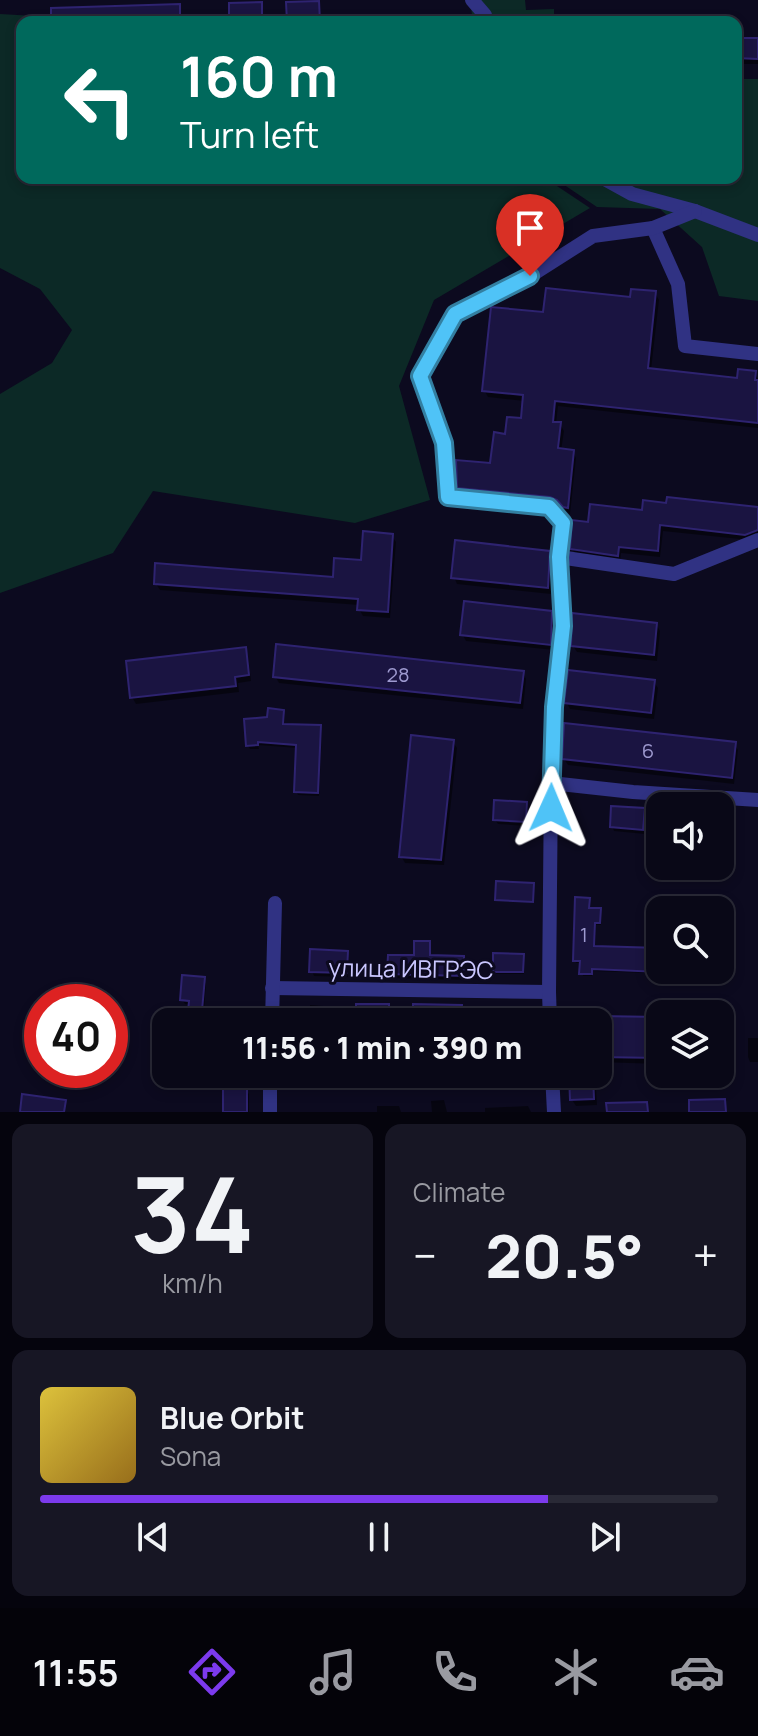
<!DOCTYPE html>
<meta charset="utf-8">
<style>
body{margin:0;font-family:Manrope,sans-serif;background:#171624;color:#f1f3f6;height:100vh;display:flex;flex-direction:column;font-size:30px;white-space:nowrap}
*{box-sizing:border-box;margin:0}
p{font-size:26px;color:#999aa1}
.icon{flex:none;width:44px;height:44px;fill:none;stroke:currentColor;stroke-width:2;stroke-linecap:round;stroke-linejoin:round}
.map{position:relative;height:1112px;overflow:hidden}
.side{display:flex;flex-direction:column;gap:12px;padding:12px;background:#05040d;flex:1}
.side>*{flex:none}
.hud{position:absolute;left:16px;top:16px;width:726px;height:168px;border-radius:16px;box-shadow:0 4px 12px #0003,0 0 0 2px #292936;background:#00695c;color:#fff;overflow:hidden}
.tools{position:absolute;left:646px;top:792px;display:grid;gap:16px}
.tools a{display:grid;place-items:center;width:88px;height:88px;border-radius:16px;background:#090817;box-shadow:0 4px 12px #0003,0 0 0 2px #292936;font-size:40px}
.speed{position:absolute;left:24px;top:984px;display:flex;gap:16px;font-size:40px;font-weight:700;text-align:center}
.speed>*{display:grid;place-content:center;width:104px;height:104px;border-radius:50%;background:#090817;box-shadow:0 4px 12px #0003,0 0 0 2px #292936;line-height:1}
.speed .limit{border:12px solid #d22;background:#fff;color:#111}
.pin{position:absolute;display:grid;place-items:center;width:68px;height:68px;color:#fff;margin:-82px -34px;border-radius:50% 50% 50% 0;rotate:-45deg;box-shadow:0 0 8px #0007}
.pin .icon{rotate:45deg}
.me{position:absolute;width:88px;margin:-44px;rotate:1deg;stroke-linejoin:round;filter:drop-shadow(0 0 6px #0008)}
.turn{display:flex;align-items:center;gap:28px;height:168px;padding:0 32px;font-size:36px}
.turn .icon{width:104px;height:104px;stroke-width:2.5}
.turn b{display:block;font-size:56px;line-height:68px}
.big{font-size:60px;font-weight:800;line-height:1.1}
.side .tile{flex:1;display:flex;flex-direction:column;justify-content:center;gap:12px;min-width:0;padding:0 28px;border-radius:16px;background:#171624}
.side .dial{align-items:center;gap:0}
.dial b{font-size:104px;line-height:1}
.song{display:flex;align-items:center;gap:24px}
.cover{width:96px;height:96px;border-radius:12px;background:linear-gradient(135deg,hsl(50 70% 55%),hsl(40 70% 35%))}
.played{height:8px;border-radius:4px;background:linear-gradient(90deg,#7c3aed 75%,#292936 75%)}
.keys{display:flex;justify-content:space-around;direction:ltr}
.heat{display:flex;justify-content:space-between;align-items:center;font-size:44px;direction:ltr}
.side .tiles{flex:1;display:grid;gap:12px;grid-template-columns:1fr 1fr}
.tile:last-child{grid-column:span 2}
.trip{position:absolute;left:152px;top:1008px;width:460px;height:80px;border-radius:16px;background:#090817;box-shadow:0 4px 12px #0003,0 0 0 2px #292936;font-weight:800;line-height:80px;text-align:center}
.tab-bar{display:flex;height:128px;justify-content:space-around;align-items:center;background:#040309;color:#999aa1}
.tab-bar .icon{width:56px;height:56px}
.tab-bar .on{color:#7c3aed}
.tab-bar b{font-size:36px;color:#f1f3f6}
.map>svg:first-child{display:block}
.green{fill:#0c2926}
.shadow{fill:#0007}
.building{fill:#1a1441;stroke:#2e2370;stroke-width:2}
.lines{fill:none;stroke-linecap:round;stroke-linejoin:round}
.minor{stroke:#303283;stroke-width:14}
.route-casing{stroke:#337fa1;stroke-width:20}
.route{stroke:#4fc3f7;stroke-width:14}
.labels{text-anchor:middle;dominant-baseline:central;stroke-width:6;stroke-linejoin:round;paint-order:stroke}
.number-label{font-size:20px;fill:#9e9ad0}
.street-label{font-size:24px;fill:#cac7ff;stroke:#0c0a1f}
</style>
<div class="map">
<svg width="758" height="1112" viewBox="0 0 758 1112">
<rect width="100%" height="100%" fill="#0c0a1f"/>
<g class="green">
<polygon points="470,0 525,0 526,10 554,9 554,22 473,22"/>
<polygon points="0,14 35,16 36,22 22,22 22,178 545,178 590,208 434,300 399,386 430,500 355,523 153,491 113,553 0,593 0,394 52,363 72,330 40,289 0,268"/>
<polygon points="736,79 758,79 758,301 719,296 702,247 660,209 597,207 554,178 736,178"/>
</g>
<g class="shadow">
<rect x="736" y="40" width="22" height="24"/>
<polygon points="655,293 659,300 651,370 739,380 754,373 758,379 758,428 558,406 556,424 560,424 564,431 561,451 573,452 576,458 570,514 555,503 463,494 459,487 492,466 507,436 523,421 525,401 488,397 484,390 545,314 632,299"/>
<polygon points="758,509 758,538 749,540 663,531 660,557 621,553 620,561 576,555 572,548 590,524 644,512"/>
<polygon points="392,536 396,542 390,618 363,616 359,609 359,605 160,590 156,584 335,579 363,562"/>
<polygon points="548,552 552,559 551,594 457,584 454,577"/>
<polygon points="551,613 555,619 554,650 466,641 462,634"/>
<polygon points="656,624 660,631 657,661 577,652 573,646"/>
<polygon points="245,650 248,656 251,681 238,683 239,692 136,704 132,697"/>
<polygon points="523,672 526,679 523,709 279,683 275,676"/>
<polygon points="654,682 658,688 654,719 570,709 567,703"/>
<polygon points="283,712 285,715 284,726 319,727 322,731 319,796 298,795 296,791 298,748 258,745 259,749 250,749 248,746 269,718"/>
<polygon points="453,742 457,748 444,865 405,863 401,856"/>
<polygon points="734,744 738,750 734,784 568,765 564,759"/>
<polygon points="526,804 528,808 527,826 498,824 495,820"/>
<polygon points="644,810 646,815 645,834 614,831 612,826"/>
<polygon points="720,815 730,816 733,820 731,840 720,839"/>
<polygon points="588,900 590,910 599,910 601,913 601,925 596,925 595,948 660,950 660,970 705,970 704,975 592,971 592,976 583,976 582,963 576,963 575,960"/>
<polygon points="429,943 431,948 431,957 463,958 466,962 465,980 392,978 390,973 416,957"/>
<polygon points="347,953 349,957 348,977 314,976 312,971"/>
<polygon points="522,956 524,974 496,974 495,971"/>
<polygon points="203,979 206,984 203,1022 189,1022 190,1005 185,1004 182,1000"/>
<polygon points="310,1005 323,1006 324,1022 311,1022"/>
<polygon points="511,1013 526,1013 527,1022 511,1022"/>
<polygon points="576,1017 660,1019 660,1064 598,1062 598,1022 576,1022"/>
<polygon points="748,1038 758,1038 758,1062 750,1062 748,1057"/>
<polygon points="310,1074 337,1074 337,1086 313,1086 310,1081"/>
<polygon points="571,1074 595,1074 597,1105 576,1106 572,1100"/>
<polygon points="246,1090 249,1094 249,1112 225,1112"/>
<polygon points="444,1100 447,1112 432,1112 431,1101"/>
<polygon points="377,1106 399,1106 401,1112 377,1112"/>
<polygon points="528,1106 531,1112 485,1112 485,1108"/>
</g>
<g class="building">
<polygon points="319,1 320,22 287,22 286,2"/>
<polygon points="262,2 262,22 229,22 229,3"/>
<polygon points="180,4 180,22 51,22 51,8"/>
<polygon points="736,38 758,38 758,59 736,58"/>
<polygon points="546,288 630,297 631,289 656,291 648,368 737,378 738,369 756,371 755,380 758,380 758,423 555,401 553,422 561,422 558,448 574,450 568,508 563,507 557,500 550,497 457,488 456,460 490,463 494,432 505,434 507,417 521,418 523,395 482,391 491,307 543,312"/>
<polygon points="667,497 758,507 758,530 745,535 660,525 658,551 619,547 618,556 570,549 572,520 588,522 590,504 642,510 643,500 666,503"/>
<polygon points="363,531 393,534 388,612 357,610 358,599 154,584 155,563 333,577 334,558 361,560"/>
<polygon points="455,540 550,551 548,588 451,578"/>
<polygon points="464,601 552,611 551,645 460,635"/>
<polygon points="572,613 657,623 654,655 571,646"/>
<polygon points="276,644 524,671 520,703 273,677"/>
<polygon points="246,647 249,675 235,677 236,686 130,698 126,661"/>
<polygon points="568,670 655,680 651,713 564,703"/>
<polygon points="268,708 284,710 283,724 321,725 318,793 294,792 296,745 258,742 258,745 246,746 244,719 267,717"/>
<polygon points="564,723 736,742 732,778 562,759"/>
<polygon points="411,735 454,740 441,860 399,857"/>
<polygon points="494,800 527,802 526,822 493,820"/>
<polygon points="611,806 645,808 643,830 610,827"/>
<polygon points="496,881 534,883 533,902 495,900"/>
<polygon points="575,897 590,898 589,908 601,908 600,923 595,923 594,946 660,948 660,972 592,969 592,974 579,974 580,961 573,961"/>
<polygon points="414,941 430,941 430,955 464,956 464,976 387,974 388,955 414,955"/>
<polygon points="310,949 348,951 347,973 309,972"/>
<polygon points="493,953 524,954 523,972 493,972"/>
<polygon points="182,975 205,977 201,1022 187,1022 189,1001 180,1000"/>
<rect x="356" y="1004" width="33" height="18"/>
<polygon points="413,1004 462,1005 461,1022 413,1022"/>
<polygon points="598,1016 660,1017 660,1058 598,1057"/>
<polygon points="569,1074 593,1074 594,1099 570,1100"/>
<rect x="223" y="1088" width="24" height="24"/>
<polygon points="22,1094 66,1100 64,1112 20,1112"/>
<polygon points="725,1099 726,1112 689,1112 689,1100"/>
<polygon points="647,1102 648,1112 607,1112 606,1103"/>
</g>
<g class="lines">
<g class="minor">
<polyline points="472,0 485,15 486,22"/>
<polyline points="603,178 632,194 695,211 758,235"/>
<polyline points="653,228 678,284 685,346 758,354"/>
<polyline points="559,557 674,574 758,540"/>
<polyline points="551,783 633,792 758,800"/>
<polyline points="272,988 549,992"/>
<polyline points="272,1022 275,903"/>
<polyline points="550,1022 549,992 551,783 554,707 563,626 559,557 563,523 549,507 448,497 444,443 420,376 455,314 530,276 593,236 653,228 695,211"/>
<polyline points="552,1074 554,1112"/>
<polyline points="270,1112 270,1074"/>
</g>
</g>
<g class="lines">
<g class="route-casing">
<polyline id="route" points="530,276 455,314 420,376 444,443 448,497 549,507 563,523 559,557 563,626 554,707 551,808"/>
</g>
<use href="#route" class="route"/>
</g>
<g class="labels">
<g class="number-label">
<text x="398" y="674">28</text>
<text x="648" y="750">6</text>
<text x="584" y="934">1</text>
</g>
<g class="street-label">
<text transform="translate(411 968) rotate(1)">улица ИВГРЭС</text>
</g>
</g>
</svg>
<div class="tools">
<a><svg class="icon" aria-label="sound" viewBox="0 0 24 24"><path d="M4 9h4l5-4v14l-5-4H4zM17 9q2 3 0 6"/></svg></a>
<a><svg class="icon" aria-label="search" viewBox="0 0 24 24"><circle cx="10" cy="10" r="6"/><path d="M15 15l6 6"/></svg></a>
<a><svg class="icon" aria-label="layers" viewBox="0 0 24 24"><path d="M12 4l9 5-9 5-9-5zM3 14l9 5 9-5"/></svg></a>
</div>
<div class="speed"><div class="limit">40</div></div>
<div class="pin" style="left:530px;top:276px;background:#d93025"><svg class="icon" aria-label="arrive" viewBox="0 0 24 24"><path d="M6 21V4h12l-3 4 3 4H6"/></svg></div>
<svg class="me" style="left:551px;top:808px" viewBox="-20 -20 40 40"><path d="M0-17L14 15 0 8-14 15z" fill="#4fc3f7" stroke="#fff" stroke-width="4"/></svg>
<div class="trip">11:56 · 1 min · 390 m</div>
<div class="hud">
<div class="turn"><svg class="icon" aria-label="left" viewBox="0 0 24 24"><path d="M17 20v-9H6M10 6l-5 5 5 5"/></svg><div><b>160 m</b>Turn left</div></div>
</div>
</div>
<section class="side">
<div class="tiles">
<div class="tile dial"><b>34</b><p>km/h</p></div>
<div class="tile"><p>Climate</p>
<div class="heat"><a>−</a><b class="big">20.5°</b><a>+</a></div>
</div>
<div class="tile">
<div class="song"><i class="cover"></i><div><b>Blue Orbit</b><p>Sona</p></div></div>
<div class="played"></div>
<div class="keys"><svg class="icon" aria-label="previous" viewBox="0 0 24 24"><path d="M18 5L8 12l10 7zM5 5v14"/></svg><svg class="icon" aria-label="pause" viewBox="0 0 24 24"><path d="M8 5v14M16 5v14"/></svg><svg class="icon" aria-label="next" viewBox="0 0 24 24"><path d="M6 5l10 7-10 7zM19 5v14"/></svg></div>
</div>
</div>
</section>
<nav class="tab-bar">
<b>11:55</b>
<svg class="icon on" aria-label="directions" viewBox="0 0 24 24"><path d="M12 3l9 9-9 9-9-9zM9 14v-3h6M13 9l2 2-2 2"/></svg>
<svg class="icon" aria-label="music" viewBox="0 0 24 24"><path d="M9 18V5l10-2v13"/><circle cx="6" cy="18" r="3"/><circle cx="16" cy="16" r="3"/></svg>
<svg class="icon" aria-label="phone" viewBox="0 0 24 24"><path d="M5 4h4l2 5-3 2q2 4 5 5l2-3 5 2v4C11 20 4 13 5 4z"/></svg>
<svg class="icon" aria-label="climate" viewBox="0 0 24 24"><path d="M12 3v18M4 7l16 10M4 17L20 7"/></svg>
<svg class="icon" aria-label="car" viewBox="0 0 24 24"><path d="M5 17H2v-5l4-1 3-4h7l3 4 3 1v5h-3M9 17h6M6 11h13"/><circle cx="7" cy="17" r="2"/><circle cx="17" cy="17" r="2"/></svg>
</nav>
